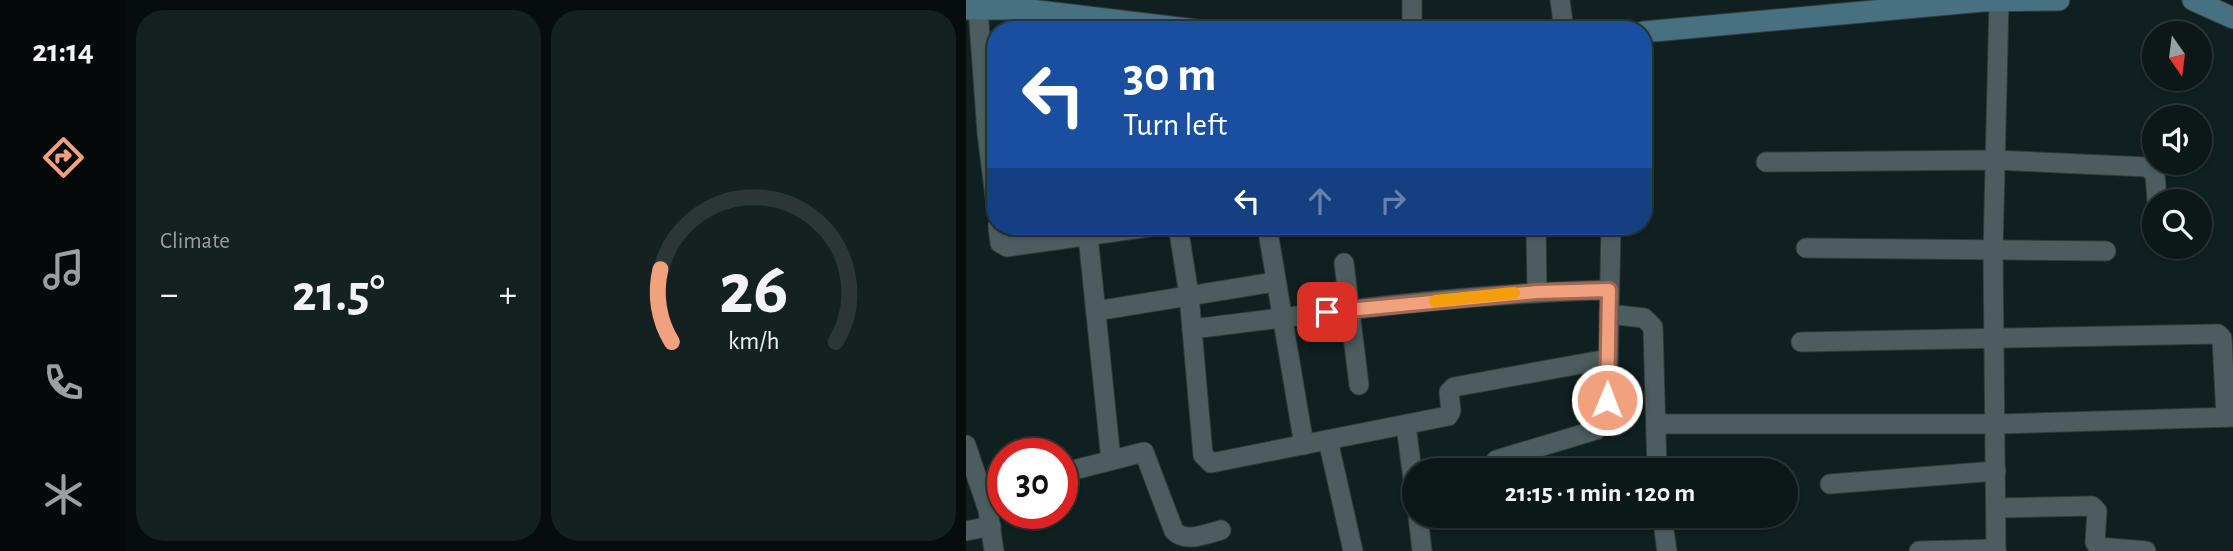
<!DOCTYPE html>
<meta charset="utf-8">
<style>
body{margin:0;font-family:"Alegreya Sans",sans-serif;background:#152021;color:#f1f3f6;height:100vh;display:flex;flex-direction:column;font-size:26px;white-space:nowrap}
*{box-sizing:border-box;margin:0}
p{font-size:23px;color:#9a9fa2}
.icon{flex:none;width:38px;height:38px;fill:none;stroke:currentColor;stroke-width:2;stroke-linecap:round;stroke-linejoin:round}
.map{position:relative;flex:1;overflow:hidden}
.details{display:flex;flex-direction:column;gap:10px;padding:10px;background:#070d0d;width:840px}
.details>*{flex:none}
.banner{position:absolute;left:21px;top:21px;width:665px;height:214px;border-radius:28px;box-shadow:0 2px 5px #0004,0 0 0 2px #2c3637;background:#1a4fa0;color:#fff;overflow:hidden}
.needle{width:46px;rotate:166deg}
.controls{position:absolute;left:1176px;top:21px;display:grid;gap:14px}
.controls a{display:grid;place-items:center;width:70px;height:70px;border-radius:50%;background:#0c1718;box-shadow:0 2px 5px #0004,0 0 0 2px #2c3637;font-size:35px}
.speed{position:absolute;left:21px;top:438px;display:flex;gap:14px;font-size:35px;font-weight:700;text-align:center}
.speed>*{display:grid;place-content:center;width:91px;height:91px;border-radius:50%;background:#0c1718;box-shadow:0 2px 5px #0004,0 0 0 2px #2c3637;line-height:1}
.speed .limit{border:10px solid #d22;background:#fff;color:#111}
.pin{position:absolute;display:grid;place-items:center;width:60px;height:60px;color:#fff;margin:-30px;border-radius:14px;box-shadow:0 4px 10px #0006}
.me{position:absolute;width:77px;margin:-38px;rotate:1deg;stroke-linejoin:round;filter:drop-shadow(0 0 5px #0008)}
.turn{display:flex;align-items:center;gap:24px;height:147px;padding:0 21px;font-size:32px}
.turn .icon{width:91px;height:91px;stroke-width:2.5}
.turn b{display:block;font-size:49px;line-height:60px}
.lanes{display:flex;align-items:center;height:66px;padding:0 21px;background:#0003;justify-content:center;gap:35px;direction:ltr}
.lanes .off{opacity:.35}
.big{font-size:52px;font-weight:700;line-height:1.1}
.details .card{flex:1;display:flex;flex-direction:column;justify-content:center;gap:10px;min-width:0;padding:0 24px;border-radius:28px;background:#152021}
.details .dial{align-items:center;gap:0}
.dial svg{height:182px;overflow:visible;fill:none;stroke:#2c3637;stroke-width:7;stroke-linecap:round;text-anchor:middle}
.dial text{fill:#f1f3f6;stroke:none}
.heat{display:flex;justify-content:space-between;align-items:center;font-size:38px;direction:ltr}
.details .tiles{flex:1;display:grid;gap:10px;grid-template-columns:repeat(2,1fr)}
.trip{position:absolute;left:436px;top:458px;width:396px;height:70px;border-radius:35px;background:#0c1718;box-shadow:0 2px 5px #0004,0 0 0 2px #2c3637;font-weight:700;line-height:70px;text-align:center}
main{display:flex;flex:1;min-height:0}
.tab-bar{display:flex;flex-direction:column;width:126px;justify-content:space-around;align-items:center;background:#05090a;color:#9a9fa2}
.tab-bar .icon{width:49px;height:49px}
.tab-bar .active{color:#f2a17e}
.tab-bar b{font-size:32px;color:#f1f3f6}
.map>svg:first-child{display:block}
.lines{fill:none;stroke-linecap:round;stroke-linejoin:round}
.minor-casing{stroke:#323b3c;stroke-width:21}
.secondary-casing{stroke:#323b3c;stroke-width:23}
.minor{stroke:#4d5d5f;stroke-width:19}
.secondary{stroke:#477080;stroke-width:21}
.route-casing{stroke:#9d6952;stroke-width:18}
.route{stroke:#f2a17e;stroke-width:12}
.slow{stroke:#f59e0b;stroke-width:12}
</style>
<main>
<nav class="tab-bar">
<b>21:14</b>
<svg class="icon active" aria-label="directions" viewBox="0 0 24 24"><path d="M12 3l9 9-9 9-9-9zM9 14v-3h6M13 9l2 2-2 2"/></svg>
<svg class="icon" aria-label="music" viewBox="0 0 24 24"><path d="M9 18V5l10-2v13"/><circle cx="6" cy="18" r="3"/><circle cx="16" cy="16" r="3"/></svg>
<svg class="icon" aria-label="phone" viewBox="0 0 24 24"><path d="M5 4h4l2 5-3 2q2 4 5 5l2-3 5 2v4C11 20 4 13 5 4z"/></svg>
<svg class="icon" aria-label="climate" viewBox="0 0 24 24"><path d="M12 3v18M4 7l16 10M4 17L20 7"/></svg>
</nav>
<section class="details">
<div class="tiles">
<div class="card"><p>Climate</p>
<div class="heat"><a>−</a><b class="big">21.5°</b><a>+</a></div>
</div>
<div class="card dial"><svg viewBox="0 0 100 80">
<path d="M14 69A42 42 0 1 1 86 69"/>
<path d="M14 69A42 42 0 0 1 9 37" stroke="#f2a17e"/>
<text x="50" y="56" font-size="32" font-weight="700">26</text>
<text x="50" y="72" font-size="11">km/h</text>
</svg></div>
</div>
</section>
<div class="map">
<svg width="1267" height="551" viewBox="0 0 1267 551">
<rect width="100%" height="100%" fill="#101f20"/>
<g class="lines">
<g class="minor-casing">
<g id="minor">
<polyline points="446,0 446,30"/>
<polyline points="594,0 598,30"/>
<polyline points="12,8 21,133 30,205"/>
<polyline points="800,162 1028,160 1181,167 1189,174 1191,201"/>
<polyline points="32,226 34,243 41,247 190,226"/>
<polyline points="212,226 223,295 237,455 245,463 482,416 485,411 483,392 488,387 642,359"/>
<polyline points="301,226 338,445"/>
<polyline points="570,226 571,292"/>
<polyline points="122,236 145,460"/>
<polyline points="840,248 1140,251"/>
<polyline points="378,263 393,385"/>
<polyline points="130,311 309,282"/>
<polyline points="643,314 678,318 687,327 691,471"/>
<path d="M226 329C365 312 503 293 643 290"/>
<polyline points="835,342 1252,334 1256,338 1260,417"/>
<polyline points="690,424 1031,424 1267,417"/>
<polyline points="440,425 448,487"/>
<polyline points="362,440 387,551"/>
<polyline points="0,445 22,510 28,551"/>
<polyline points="530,460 630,430 641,421 645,226"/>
<path d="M96 473 178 452 208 531C220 543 240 534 255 530"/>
<polyline points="864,484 1030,471"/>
<polyline points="1030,508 1126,506 1131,511 1129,542 1132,547 1180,551"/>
<polyline points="452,516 456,551"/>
<polyline points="696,516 701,551"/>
<polyline points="0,531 25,526"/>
<polyline points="953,551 1030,549"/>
<polyline points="1030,551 1027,251 1033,1"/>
</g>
</g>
<g class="secondary-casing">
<g id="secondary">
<polyline points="1227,0 1267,18"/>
<polyline points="0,9 56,9 230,30"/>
<polyline points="677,32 1017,1 1093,0"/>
</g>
</g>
<use href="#minor" class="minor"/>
<use href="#secondary" class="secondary"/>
</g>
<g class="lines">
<g class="route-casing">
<polyline id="route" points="361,312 571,292 643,290 641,400"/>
</g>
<use href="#route" class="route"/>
<polyline class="slow" points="469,301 548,293"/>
</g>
</svg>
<div class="controls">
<a><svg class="needle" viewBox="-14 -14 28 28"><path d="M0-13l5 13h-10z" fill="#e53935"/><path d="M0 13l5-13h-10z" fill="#9a9fa2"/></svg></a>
<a><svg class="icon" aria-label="sound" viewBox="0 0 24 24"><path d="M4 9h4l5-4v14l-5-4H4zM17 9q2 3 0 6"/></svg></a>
<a><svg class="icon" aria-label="search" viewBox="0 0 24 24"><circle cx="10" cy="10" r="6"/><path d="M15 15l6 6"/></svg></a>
</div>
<div class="speed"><div class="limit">30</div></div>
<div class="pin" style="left:361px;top:312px;background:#d93025"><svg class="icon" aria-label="arrive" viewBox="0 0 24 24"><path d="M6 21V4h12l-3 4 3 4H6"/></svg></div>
<svg class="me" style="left:641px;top:400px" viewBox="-20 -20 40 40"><circle r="17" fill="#f2a17e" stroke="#fff" stroke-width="3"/><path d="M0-11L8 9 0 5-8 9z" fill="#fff"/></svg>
<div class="trip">21:15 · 1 min · 120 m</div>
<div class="banner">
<div class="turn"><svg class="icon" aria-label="left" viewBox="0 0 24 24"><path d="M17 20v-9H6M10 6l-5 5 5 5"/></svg><div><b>30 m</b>Turn left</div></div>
<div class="lanes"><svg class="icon" aria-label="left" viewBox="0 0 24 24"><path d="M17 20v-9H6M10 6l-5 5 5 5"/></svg><svg class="icon off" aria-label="ahead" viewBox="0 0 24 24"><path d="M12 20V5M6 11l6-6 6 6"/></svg><svg class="icon off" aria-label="right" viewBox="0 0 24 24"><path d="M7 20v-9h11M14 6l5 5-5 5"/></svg></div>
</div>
</div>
</main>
